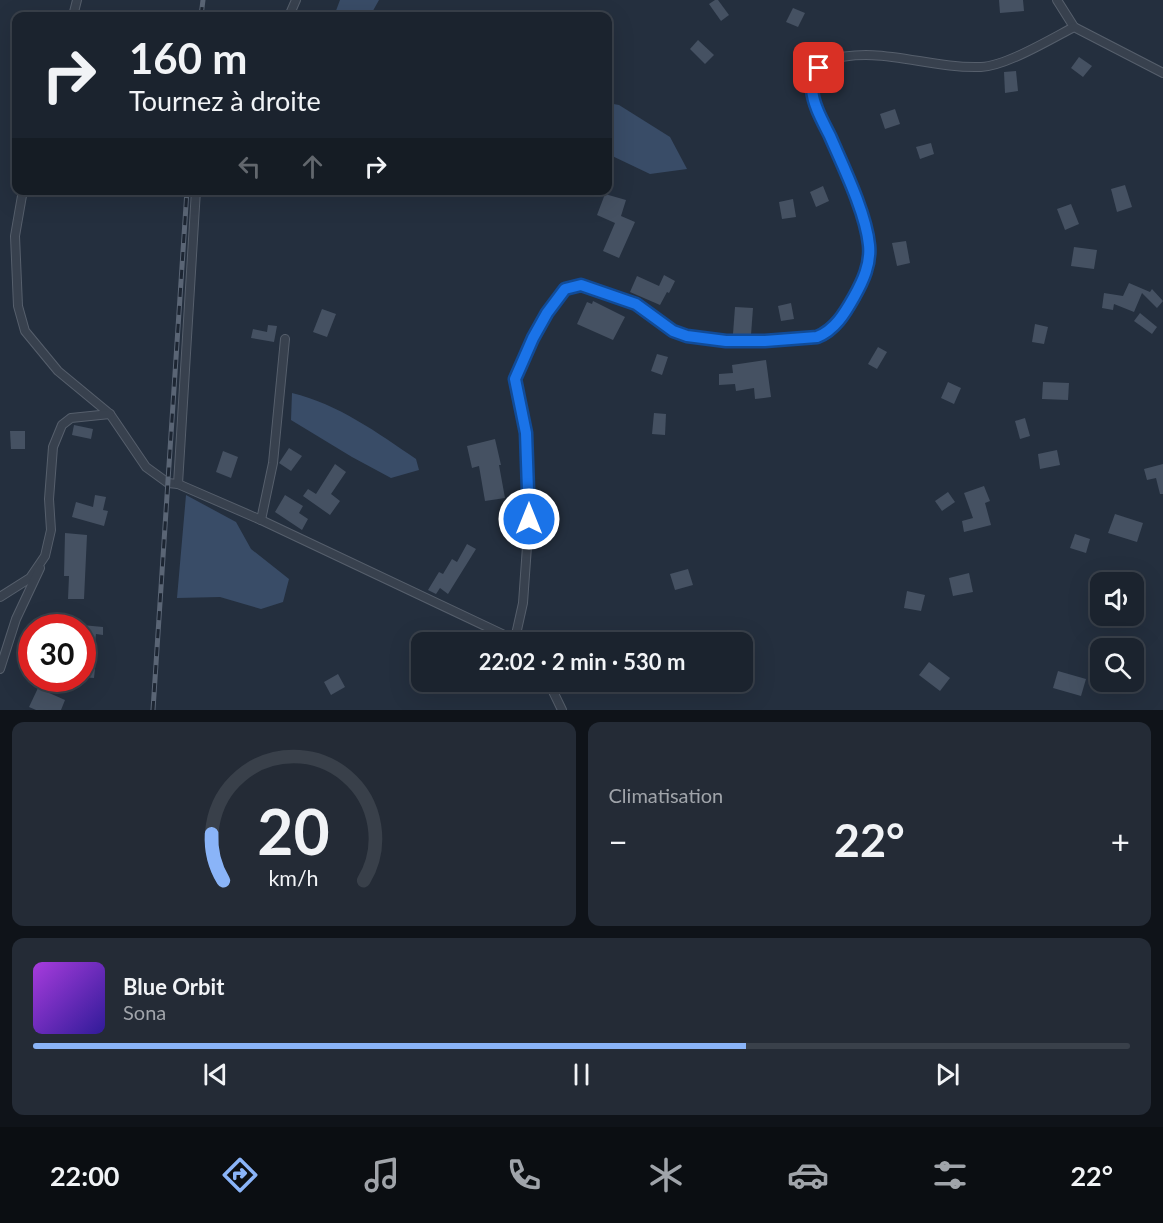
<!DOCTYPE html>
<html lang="fr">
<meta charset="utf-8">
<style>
body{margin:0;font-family:Lato,sans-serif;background:#242b36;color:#f1f3f6;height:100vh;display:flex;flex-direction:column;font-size:22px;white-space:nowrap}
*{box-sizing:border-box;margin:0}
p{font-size:20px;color:#a0a4aa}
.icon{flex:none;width:33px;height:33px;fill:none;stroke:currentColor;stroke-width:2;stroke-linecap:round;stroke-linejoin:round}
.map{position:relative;height:710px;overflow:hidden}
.drawer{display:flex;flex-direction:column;gap:12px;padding:12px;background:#0f1319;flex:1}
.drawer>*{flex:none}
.top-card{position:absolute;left:12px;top:12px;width:600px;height:183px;border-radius:12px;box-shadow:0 6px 24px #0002,0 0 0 2px #39404a;background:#1b232e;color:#f1f3f6;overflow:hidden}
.buttons{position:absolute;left:1090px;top:572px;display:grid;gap:12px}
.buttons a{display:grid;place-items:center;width:54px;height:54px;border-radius:12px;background:#1b232e;box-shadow:0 6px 24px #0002,0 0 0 2px #39404a;font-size:30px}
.speed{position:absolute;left:18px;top:614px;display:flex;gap:12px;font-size:30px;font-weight:700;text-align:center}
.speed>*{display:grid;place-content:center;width:78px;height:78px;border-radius:50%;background:#1b232e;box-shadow:0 6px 24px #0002,0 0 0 2px #39404a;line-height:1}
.speed .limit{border:9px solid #d22;background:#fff;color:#111}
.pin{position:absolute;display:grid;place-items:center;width:51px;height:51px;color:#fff;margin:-26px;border-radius:12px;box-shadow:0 3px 9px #0006}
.me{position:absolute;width:66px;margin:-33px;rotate:0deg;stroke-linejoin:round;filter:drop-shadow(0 0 4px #0008)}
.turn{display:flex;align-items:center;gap:21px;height:126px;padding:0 18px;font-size:27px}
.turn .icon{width:78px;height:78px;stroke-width:2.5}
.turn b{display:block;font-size:42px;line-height:51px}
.lanes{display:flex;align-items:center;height:57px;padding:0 18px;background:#0003;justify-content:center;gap:30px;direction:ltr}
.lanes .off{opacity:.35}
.big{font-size:45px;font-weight:700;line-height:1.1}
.drawer .widget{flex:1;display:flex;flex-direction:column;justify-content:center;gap:9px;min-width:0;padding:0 21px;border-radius:12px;background:#242b36}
.drawer .dial{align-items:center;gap:0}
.dial svg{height:156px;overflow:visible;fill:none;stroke:#39404a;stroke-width:7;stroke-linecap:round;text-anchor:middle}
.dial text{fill:#f1f3f6;stroke:none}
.song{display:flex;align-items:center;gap:18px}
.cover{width:72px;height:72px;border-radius:9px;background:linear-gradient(135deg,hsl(280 70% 55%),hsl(250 70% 35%))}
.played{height:6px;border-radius:3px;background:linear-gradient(90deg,#8ab4f8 65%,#39404a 65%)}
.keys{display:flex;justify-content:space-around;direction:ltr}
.heat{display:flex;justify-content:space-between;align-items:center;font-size:33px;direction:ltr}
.drawer .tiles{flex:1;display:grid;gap:12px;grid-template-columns:1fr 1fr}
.widget:last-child{grid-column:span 2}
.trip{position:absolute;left:411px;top:632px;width:342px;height:60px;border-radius:12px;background:#1b232e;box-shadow:0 6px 24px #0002,0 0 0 2px #39404a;font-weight:700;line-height:60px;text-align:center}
.menu{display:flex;height:96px;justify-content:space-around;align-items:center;background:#0b0e12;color:#a0a4aa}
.menu .icon{width:42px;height:42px}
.menu .current{color:#8ab4f8}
.menu b{font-size:27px;color:#f1f3f6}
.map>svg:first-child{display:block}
.water{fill:#394c67}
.building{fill:#455162}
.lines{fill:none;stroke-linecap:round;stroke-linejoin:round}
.minor-casing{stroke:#565f6c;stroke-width:10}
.minor{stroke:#38414e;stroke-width:8}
.rail-casing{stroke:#5a6575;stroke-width:5}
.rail{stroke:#1d2633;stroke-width:3;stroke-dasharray:9;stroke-linecap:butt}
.route-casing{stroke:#114b97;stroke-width:15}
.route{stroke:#1a73e8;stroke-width:10}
</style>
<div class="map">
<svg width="1163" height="710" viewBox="0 0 1163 710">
<rect width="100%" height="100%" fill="#242f3e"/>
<g class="water">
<polygon points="340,0 379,0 370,16 334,16"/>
<polygon points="608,103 619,105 670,137 687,169 650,174 608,154"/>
<path d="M292 393C338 404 378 433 416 459L419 470 391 478 352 457 291 420Z"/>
<polygon points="186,495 236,522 251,549 289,579 283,602 261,609 220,597 177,598"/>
</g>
<g class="building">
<polygon points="715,0 718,0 729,15 721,21 709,4"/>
<polygon points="999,0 1023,0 1024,11 1000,13"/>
<polygon points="793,8 805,13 798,27 786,22"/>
<polygon points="698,40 714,55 705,64 690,49"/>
<polygon points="1079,57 1092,66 1083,77 1071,68"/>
<polygon points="1016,71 1018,91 1005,93 1004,72"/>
<polygon points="895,109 900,124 885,129 880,114"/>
<polygon points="931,143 934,154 920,159 916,147"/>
<polygon points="1125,185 1132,207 1117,212 1111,189"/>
<polygon points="823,186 829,201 816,207 810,192"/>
<polygon points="605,194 626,200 621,216 635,222 619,258 603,251 615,223 597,215"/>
<polygon points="793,199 796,217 782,219 779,202"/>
<polygon points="1071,204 1079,224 1065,230 1057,209"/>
<polygon points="906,241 910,263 897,266 892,243"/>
<polygon points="1074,247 1097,250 1094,269 1071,266"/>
<polygon points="664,275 675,281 669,293 667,292 660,305 630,292 637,276 659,286"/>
<polygon points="1129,283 1150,292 1152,289 1163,301 1157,308 1142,293 1134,312 1114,304 1113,310 1102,308 1104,293 1123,296"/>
<polygon points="593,301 625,317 613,340 577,324 587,302 592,304"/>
<polygon points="791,303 794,319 781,321 778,306"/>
<polygon points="735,307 753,308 751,335 733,334"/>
<polygon points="322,309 336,314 327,337 313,332"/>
<polygon points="1140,313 1157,327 1152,334 1134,321"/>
<polygon points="1035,324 1048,327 1044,344 1032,342"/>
<polygon points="268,325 277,326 274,342 251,338 253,329 267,332"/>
<polygon points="878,347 887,352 877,369 868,364"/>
<polygon points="657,354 668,357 662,375 651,371"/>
<polygon points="766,360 771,397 755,399 754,388 736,391 735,384 719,385 719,374 733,373 732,365"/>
<polygon points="948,382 961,388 954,404 941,398"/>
<polygon points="1043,382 1069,383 1068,400 1042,399"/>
<polygon points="654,413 666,414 665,435 652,434"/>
<polygon points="1025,418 1030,436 1020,439 1015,421"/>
<polygon points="74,425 93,429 91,439 72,435"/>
<polygon points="10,431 25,431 25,449 11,449"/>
<polygon points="495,439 501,465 499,465 505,498 485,501 479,466 472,468 467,446"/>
<polygon points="289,448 302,456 291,471 279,463"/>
<polygon points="1057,450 1060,465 1040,469 1038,454"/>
<polygon points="223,451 238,457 231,478 216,472"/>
<polygon points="335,464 346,472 331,494 340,501 330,515 303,496 308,489 316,494"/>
<polygon points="1163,464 1163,494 1160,494 1156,478 1147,480 1144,469"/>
<polygon points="984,486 990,501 985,503 991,525 964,532 962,521 973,518 964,493"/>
<polygon points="948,492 955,502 942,511 935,501"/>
<polygon points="95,495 106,497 103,510 108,511 104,526 72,517 76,502 93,507"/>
<polygon points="285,495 303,506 299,513 308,519 302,530 275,512"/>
<polygon points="1115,514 1143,523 1137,542 1108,533"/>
<polygon points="65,533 87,535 84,599 68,599 69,576 64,576"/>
<polygon points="1075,534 1090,539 1086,553 1070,548"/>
<polygon points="467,544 476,549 448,594 440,588 436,594 428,590 439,572 443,574 452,559 457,562"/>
<polygon points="688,569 693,585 675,590 670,574"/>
<polygon points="969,573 973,592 953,596 949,578"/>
<polygon points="907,591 925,595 921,611 904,608"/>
<polygon points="82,625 103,627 103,635 96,634 95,643 82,642"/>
<polygon points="82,658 96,659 94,678 82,677"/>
<polygon points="929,662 950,678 940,691 919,675"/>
<polygon points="1058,671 1086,679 1081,696 1053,688"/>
<polygon points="338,674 345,687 331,695 324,682"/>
<polygon points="38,688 65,700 61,710 36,710 29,707"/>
</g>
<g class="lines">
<g class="minor-casing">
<g id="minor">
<polyline points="1057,0 1074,27"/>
<polyline points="73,16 77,0"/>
<polyline points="289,16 296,0"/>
<polyline points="23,190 15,236 18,306 25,331 58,371 110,414 146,467 168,483 178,484 261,520 517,641"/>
<polyline points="178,484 196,190"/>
<polyline points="261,520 273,463 285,339"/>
<polyline points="0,597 30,578 45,556 51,530 49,499 53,447 62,425 71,418 110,414"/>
<path d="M515 639 523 603 530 504 526 433 515 379 533 338 547 313 565 289 581 285 636 304 673 331 687 336 726 341H765L817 337C835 330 845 313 854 297 863 281 871 264 869 245 866 213 843 166 830 136 823 122 813 105 812 89 811 77 817 69 825 61 879 44 927 69 981 67 1006 66 1051 39 1074 27L1163 73"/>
<polyline points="0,669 16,619 40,568"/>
<polyline points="548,681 562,710"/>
</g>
</g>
<use href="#minor" class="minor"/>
<g class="rail-casing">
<g id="rail">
<polyline points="201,16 203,0"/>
<polyline points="153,710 187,190"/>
</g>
</g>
<use href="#rail" class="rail"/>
</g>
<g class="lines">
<g class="route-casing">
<path id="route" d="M529 519 526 433 515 379 533 338 547 313 565 289 581 285 636 304 673 331 687 336 726 341H765L817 337C835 330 845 313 854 297 863 281 871 264 869 245 866 213 843 166 830 136 823 122 813 105 812 89 811 80 814 75 819 68"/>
</g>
<use href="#route" class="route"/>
</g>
</svg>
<div class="buttons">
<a><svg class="icon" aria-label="sound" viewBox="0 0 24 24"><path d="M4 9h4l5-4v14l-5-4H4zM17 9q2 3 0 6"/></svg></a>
<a><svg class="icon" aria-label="search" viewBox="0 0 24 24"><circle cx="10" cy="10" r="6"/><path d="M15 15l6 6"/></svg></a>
</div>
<div class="speed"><div class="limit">30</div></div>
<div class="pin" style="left:819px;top:68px;background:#d93025"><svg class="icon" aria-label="arrive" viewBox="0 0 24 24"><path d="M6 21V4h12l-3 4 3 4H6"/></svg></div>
<svg class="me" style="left:529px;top:519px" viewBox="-20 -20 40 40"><circle r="17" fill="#1a73e8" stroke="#fff" stroke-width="3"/><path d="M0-11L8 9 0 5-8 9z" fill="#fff"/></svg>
<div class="trip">22:02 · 2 min · 530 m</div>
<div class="top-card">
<div class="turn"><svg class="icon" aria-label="right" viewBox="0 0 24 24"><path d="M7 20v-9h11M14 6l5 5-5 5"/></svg><div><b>160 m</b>Tournez à droite</div></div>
<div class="lanes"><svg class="icon off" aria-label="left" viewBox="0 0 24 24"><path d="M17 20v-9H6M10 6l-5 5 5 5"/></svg><svg class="icon off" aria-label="ahead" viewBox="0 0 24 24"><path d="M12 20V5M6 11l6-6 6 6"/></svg><svg class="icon" aria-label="right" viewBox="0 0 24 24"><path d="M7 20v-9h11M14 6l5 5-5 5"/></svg></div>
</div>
</div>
<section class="drawer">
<div class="tiles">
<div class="widget dial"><svg viewBox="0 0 100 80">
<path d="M14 69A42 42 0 1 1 86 69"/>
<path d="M14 69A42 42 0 0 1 8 45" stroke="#8ab4f8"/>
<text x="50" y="56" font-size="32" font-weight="700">20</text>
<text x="50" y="72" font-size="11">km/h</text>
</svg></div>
<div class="widget"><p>Climatisation</p>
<div class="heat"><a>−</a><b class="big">22°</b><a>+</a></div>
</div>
<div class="widget">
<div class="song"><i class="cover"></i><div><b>Blue Orbit</b><p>Sona</p></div></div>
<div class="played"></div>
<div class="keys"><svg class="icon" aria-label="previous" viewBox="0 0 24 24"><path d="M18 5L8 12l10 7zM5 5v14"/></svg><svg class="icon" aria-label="pause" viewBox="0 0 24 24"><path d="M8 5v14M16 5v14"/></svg><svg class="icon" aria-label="next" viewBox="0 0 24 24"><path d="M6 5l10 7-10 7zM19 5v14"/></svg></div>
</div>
</div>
</section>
<nav class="menu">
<b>22:00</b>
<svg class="icon current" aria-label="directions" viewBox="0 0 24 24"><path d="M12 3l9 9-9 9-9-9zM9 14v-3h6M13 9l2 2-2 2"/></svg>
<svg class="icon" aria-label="music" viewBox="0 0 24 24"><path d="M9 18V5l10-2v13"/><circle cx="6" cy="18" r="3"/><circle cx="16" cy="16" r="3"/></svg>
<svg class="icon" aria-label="phone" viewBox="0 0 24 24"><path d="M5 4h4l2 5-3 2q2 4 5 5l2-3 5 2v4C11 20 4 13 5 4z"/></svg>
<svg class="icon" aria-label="climate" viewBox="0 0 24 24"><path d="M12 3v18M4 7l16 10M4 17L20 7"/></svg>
<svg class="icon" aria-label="car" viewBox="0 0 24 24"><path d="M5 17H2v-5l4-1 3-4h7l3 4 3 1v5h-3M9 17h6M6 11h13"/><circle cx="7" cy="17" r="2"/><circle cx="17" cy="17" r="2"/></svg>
<svg class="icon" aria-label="filters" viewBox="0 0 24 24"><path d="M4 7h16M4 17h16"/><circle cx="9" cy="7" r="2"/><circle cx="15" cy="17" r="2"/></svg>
<b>22°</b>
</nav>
